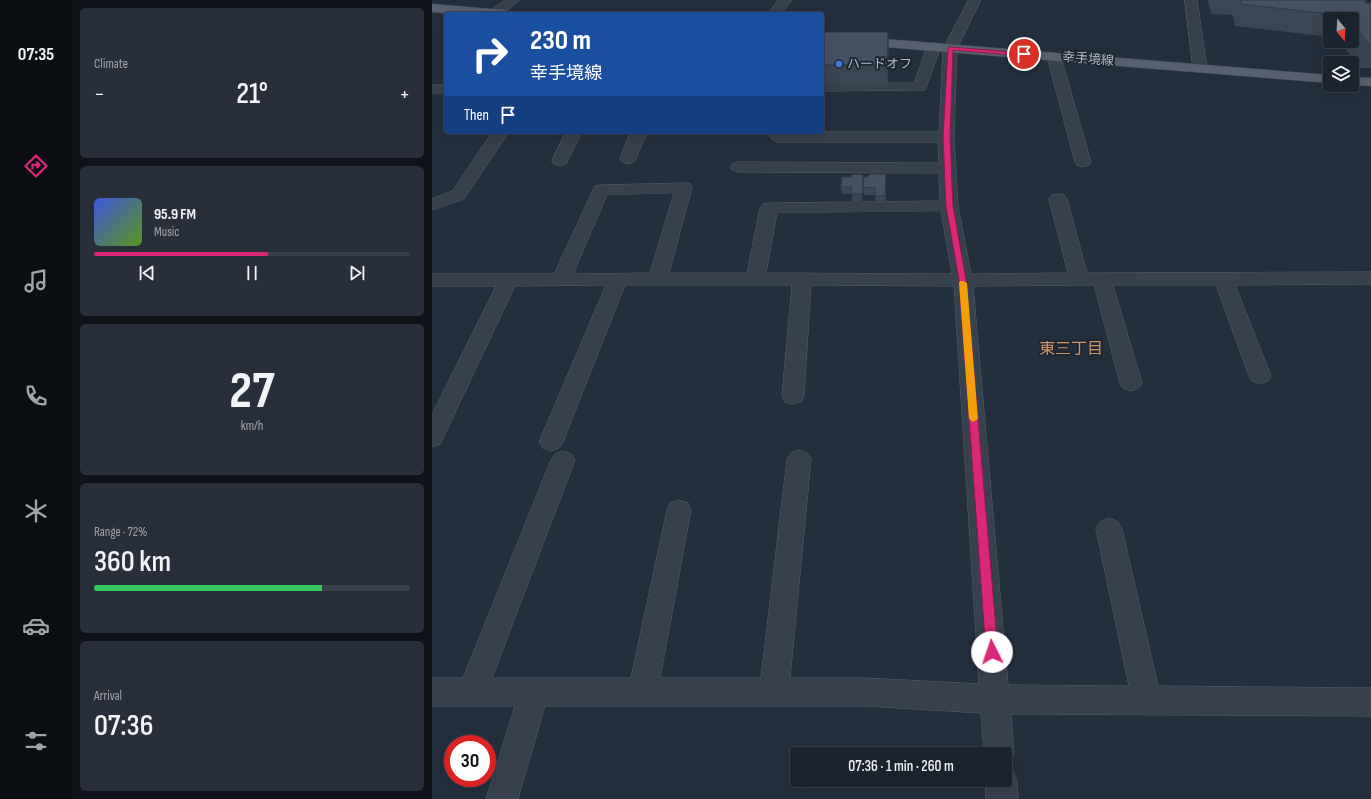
<!DOCTYPE html>
<meta charset="utf-8">
<style>
body{margin:0;font-family:"Sofia Sans Condensed","Noto Sans JP",sans-serif;background:#282f3a;color:#f1f3f6;height:100vh;display:flex;flex-direction:column;font-size:15px;white-space:nowrap}
*{box-sizing:border-box;margin:0}
p{font-size:13px;color:#a0a4aa}
.icon{flex:none;width:22px;height:22px;fill:none;stroke:currentColor;stroke-width:2;stroke-linecap:round;stroke-linejoin:round}
.map{position:relative;flex:1;overflow:hidden}
.panel{display:flex;flex-direction:column;gap:8px;padding:8px;background:#0f1319;width:360px}
.panel>*{flex:none}
.banner{position:absolute;left:12px;top:12px;width:380px;height:122px;border-radius:4px;box-shadow:0 4px 16px #0002,0 0 0 1px #39404a;background:#1a4fa0;color:#fff;overflow:hidden}
.needle{width:26px;rotate:162deg}
.controls{position:absolute;left:891px;top:12px;display:grid;gap:8px}
.controls a{display:grid;place-items:center;width:36px;height:36px;border-radius:4px;background:#1b232e;box-shadow:0 4px 16px #0002,0 0 0 1px #39404a;font-size:20px}
.speed{position:absolute;left:12px;top:735px;display:flex;gap:8px;font-size:20px;font-weight:700;text-align:center}
.speed>*{display:grid;place-content:center;width:52px;height:52px;border-radius:50%;background:#1b232e;box-shadow:0 4px 16px #0002,0 0 0 1px #39404a;line-height:1}
.speed .limit{border:6px solid #d22;background:#fff;color:#111}
.pin{position:absolute;display:grid;place-items:center;width:34px;height:34px;color:#fff;margin:-17px;border:2px solid #fff;border-radius:50%;box-shadow:0 1px 4px #0007}
.me{position:absolute;width:44px;margin:-22px;rotate:356deg;stroke-linejoin:round;filter:drop-shadow(0 0 3px #0008)}
.turn{display:flex;align-items:center;gap:14px;height:84px;padding:0 20px;font-size:18px}
.turn .icon{width:52px;height:52px;stroke-width:2.5}
.turn b{display:block;font-size:28px;line-height:34px}
.then{display:flex;align-items:center;height:38px;padding:0 20px;background:#0003;gap:8px;font-size:15px}
.big{font-size:30px;font-weight:600;line-height:1.1}
.panel .tile{flex:1;display:flex;flex-direction:column;justify-content:center;gap:6px;min-width:0;padding:0 14px;border-radius:6px;background:#282f3a}
.panel .dial{align-items:center;gap:0}
.dial b{font-size:52px;line-height:1}
.song{display:flex;align-items:center;gap:12px}
.cover{width:48px;height:48px;border-radius:6px;background:linear-gradient(135deg,hsl(230 70% 55%),hsl(90 70% 35%))}
.played{height:4px;border-radius:2px;background:linear-gradient(90deg,#db2777 55%,#39404a 55%)}
.keys{display:flex;justify-content:space-around;direction:ltr}
.heat{display:flex;justify-content:space-between;align-items:center;font-size:22px;direction:ltr}
.charge{height:6px;border-radius:3px;background:linear-gradient(90deg,#34c759 72%,#39404a 0)}
.trip{position:absolute;left:358px;top:747px;width:222px;height:40px;border-radius:4px;background:#1b232e;box-shadow:0 4px 16px #0002,0 0 0 1px #39404a;font-weight:600;line-height:40px;text-align:center}
main{display:flex;flex:1;min-height:0}
.tabs{display:flex;flex-direction:column;width:72px;justify-content:space-around;align-items:center;background:#0b0e12;color:#a0a4aa}
.tabs .icon{width:28px;height:28px}
.tabs .selected{color:#db2777}
.tabs b{font-size:18px;color:#f1f3f6}
.map>svg:first-child{display:block}
.lines{fill:none;stroke-linecap:round;stroke-linejoin:round}
.minor-casing{stroke:#565f6c;stroke-width:1}
.major-casing{stroke:#414a57;stroke-width:1}
.minor{fill:#38414e;fill-rule:evenodd}
.major{fill:#56606e;fill-rule:evenodd}
.wall{fill:#3b4654}
.shaded-wall{fill:#303945}
.building{fill:#455162;stroke:#303945}
.route{fill:#db2777;stroke:#8e194d}
.slow{fill:#f59e0b}
.shop-dot{fill:#3f7fe0;stroke:#1d2633;stroke-width:1.5}
.labels{text-anchor:middle;dominant-baseline:central;stroke-width:4;stroke-linejoin:round;paint-order:stroke}
.far-street-label{font-size:13px;fill:#b4bcc9;stroke:#1d2633}
.far-poi-label{font-size:13px;fill:#b4bcc9;stroke:#1d2633;text-anchor:start}
.neighbourhood-label{font-size:16px;fill:#d59563;stroke:#1d2633}
</style>
<main>
<nav class="tabs">
<b>07:35</b>
<svg class="icon selected" aria-label="directions" viewBox="0 0 24 24"><path d="M12 3l9 9-9 9-9-9zM9 14v-3h6M13 9l2 2-2 2"/></svg>
<svg class="icon" aria-label="music" viewBox="0 0 24 24"><path d="M9 18V5l10-2v13"/><circle cx="6" cy="18" r="3"/><circle cx="16" cy="16" r="3"/></svg>
<svg class="icon" aria-label="phone" viewBox="0 0 24 24"><path d="M5 4h4l2 5-3 2q2 4 5 5l2-3 5 2v4C11 20 4 13 5 4z"/></svg>
<svg class="icon" aria-label="climate" viewBox="0 0 24 24"><path d="M12 3v18M4 7l16 10M4 17L20 7"/></svg>
<svg class="icon" aria-label="car" viewBox="0 0 24 24"><path d="M5 17H2v-5l4-1 3-4h7l3 4 3 1v5h-3M9 17h6M6 11h13"/><circle cx="7" cy="17" r="2"/><circle cx="17" cy="17" r="2"/></svg>
<svg class="icon" aria-label="filters" viewBox="0 0 24 24"><path d="M4 7h16M4 17h16"/><circle cx="9" cy="7" r="2"/><circle cx="15" cy="17" r="2"/></svg>
</nav>
<section class="panel">
<div class="tile"><p>Climate</p>
<div class="heat"><a>−</a><b class="big">21°</b><a>+</a></div>
</div>
<div class="tile">
<div class="song"><i class="cover"></i><div><b>95.9 FM</b><p>Music</p></div></div>
<div class="played"></div>
<div class="keys"><svg class="icon" aria-label="previous" viewBox="0 0 24 24"><path d="M18 5L8 12l10 7zM5 5v14"/></svg><svg class="icon" aria-label="pause" viewBox="0 0 24 24"><path d="M8 5v14M16 5v14"/></svg><svg class="icon" aria-label="next" viewBox="0 0 24 24"><path d="M6 5l10 7-10 7zM19 5v14"/></svg></div>
</div>
<div class="tile dial"><b>27</b><p>km/h</p></div>
<div class="tile"><p>Range · 72%</p><b class="big">360 km</b><div class="charge"></div></div>
<div class="tile"><p>Arrival</p><b class="big">07:36</b></div>
</section>
<div class="map">
<svg width="939" height="799" viewBox="0 0 939 799">
<rect width="100%" height="100%" fill="#242f3e"/>
<g class="lines">
<g class="minor-casing">
<g id="minor">
<polygon points="74,0 88,0 70,14 57,14 59,10"/>
<polygon points="347,0 360,0 349,14 336,14"/>
<path d="M537 0H549L525 49 522 137 526 206 539 274 636 273 617 199 620 195 626 194 632 195 635 199 655 273 939 272V284L803 285 839 376 836 381 828 384 820 381 817 376 784 285H681L710 383 707 388 699 391 691 388 688 383 662 285 541 286 576 685 697 686 664 529 668 522 677 518 686 522 690 529 726 686 939 688V716L579 714 582 754 578 765 574 766 580 769 585 780 586 799H554L553 780H573V754H552L549 713 433 706H113L86 799H54L83 706H0V678H31L119 460 123 454 131 451 139 454 143 460 60 678H199L235 510 238 503 247 500 256 503 259 510 228 678H329L355 459 359 453 367 450 375 453 379 459 358 678H433L547 684 522 286 379 285 372 396 369 402 361 404 353 402 350 396 360 285H193L131 442 127 448 119 451 111 448 107 442 174 285 83 286 11 438 8 444 0 447V415L64 286H0V274H122L163 186 169 185 252 183 258 184 260 188 237 273H315L328 208 331 204 337 203 508 201 507 173 306 172 300 170 298 167 300 164 306 162 507 163 506 142H346L341 140 338 137 339 132H507L511 49ZM242 193 218 273 141 274 175 195ZM509 211 520 274 334 273 345 213Z"/>
<polygon points="753,0 765,0 775,68 773,71 768,72 763,71 761,68"/>
<polygon points="502,43 507,44 509,47 493,90 390,91 390,83 482,83 495,47 497,44"/>
<polygon points="622,53 627,54 629,57 659,162 657,165 651,167 645,165 643,162 615,57 617,54"/>
<rect x="0" y="85" width="14" height="8"/>
<polygon points="61,132 77,132 32,199 0,210 0,199 20,191"/>
<polygon points="134,132 150,132 134,164 128,166 122,164 120,161"/>
<polygon points="199,132 215,132 204,159 202,162 196,164 190,162 188,159"/>
</g>
</g>
<g class="major-casing">
<g id="major">
<polygon points="0,4 72,10 76,11 78,14 28,14 0,12"/>
<polygon points="390,34 898,75 898,83 390,42"/>
<polygon points="920,77 939,78 939,86 919,85"/>
</g>
</g>
<use href="#minor" class="minor"/>
<use href="#major" class="major"/>
</g>
<g class="wall">
<polygon points="776,0 933,0 933,3 939,3 939,68 926,68 909,41 920,41 920,19 898,19 898,37 803,26 801,15 779,14"/>
<rect x="390" y="32" width="66" height="52"/>
<polygon points="431,174 430,201 420,202 420,194 410,194 409,187 419,177"/>
<polygon points="454,174 454,203 443,203 443,195 432,195 431,187 436,177"/>
</g>
<g class="shaded-wall">
<polygon points="456,32 457,51 456,84 455,65"/>
<polygon points="431,174 431,181 430,201 430,194"/>
</g>
<g class="building">
<polygon points="809,0 933,0 933,3 939,3 939,44 936,44 920,22 920,19 918,19 916,16 809,4"/>
<polygon points="390,32 456,32 455,65 390,65"/>
<polygon points="420,174 431,174 430,194 419,194 420,187 409,187 410,177 419,177"/>
<polygon points="437,174 454,174 453,196 443,196 443,188 431,187 432,177 436,177"/>
</g>
<polygon class="route" points="518,47 592,53 595,54 592,56 521,50 518,137 521,206 534,280 566,652 564,656 560,658 556,656 554,652 527,280 514,206 511,137 516,48"/>
<polygon class="slow" points="528,281 531,281 535,283 546,419 541,422 537,419 527,283"/>
<circle class="shop-dot" cx="407" cy="64" r="4"/>
<g class="labels">
<g class="far-street-label">
<text transform="translate(656 59) rotate(5)">幸手境線</text>
</g>
<g class="far-poi-label">
<text x="415" y="64">ハードオフ</text>
</g>
<g class="neighbourhood-label">
<text x="639" y="349">東三丁目</text>
</g>
</g>
</svg>
<div class="controls">
<a><svg class="needle" viewBox="-14 -14 28 28"><path d="M0-13l5 13h-10z" fill="#e53935"/><path d="M0 13l5-13h-10z" fill="#a0a4aa"/></svg></a>
<a><svg class="icon" aria-label="layers" viewBox="0 0 24 24"><path d="M12 4l9 5-9 5-9-5zM3 14l9 5 9-5"/></svg></a>
</div>
<div class="speed"><div class="limit">30</div></div>
<div class="pin" style="left:592px;top:54px;background:#d93025"><svg class="icon" aria-label="arrive" viewBox="0 0 24 24"><path d="M6 21V4h12l-3 4 3 4H6"/></svg></div>
<svg class="me" style="left:560px;top:652px" viewBox="-20 -20 40 40"><circle r="19" fill="#fff"/><path d="M0-13L10 11 0 6-10 11z" fill="#db2777"/></svg>
<div class="trip">07:36 · 1 min · 260 m</div>
<div class="banner">
<div class="turn"><svg class="icon" aria-label="right" viewBox="0 0 24 24"><path d="M7 20v-9h11M14 6l5 5-5 5"/></svg><div><b>230 m</b>幸手境線</div></div>
<div class="then">Then<svg class="icon" aria-label="arrive" viewBox="0 0 24 24"><path d="M6 21V4h12l-3 4 3 4H6"/></svg></div>
</div>
</div>
</main>
